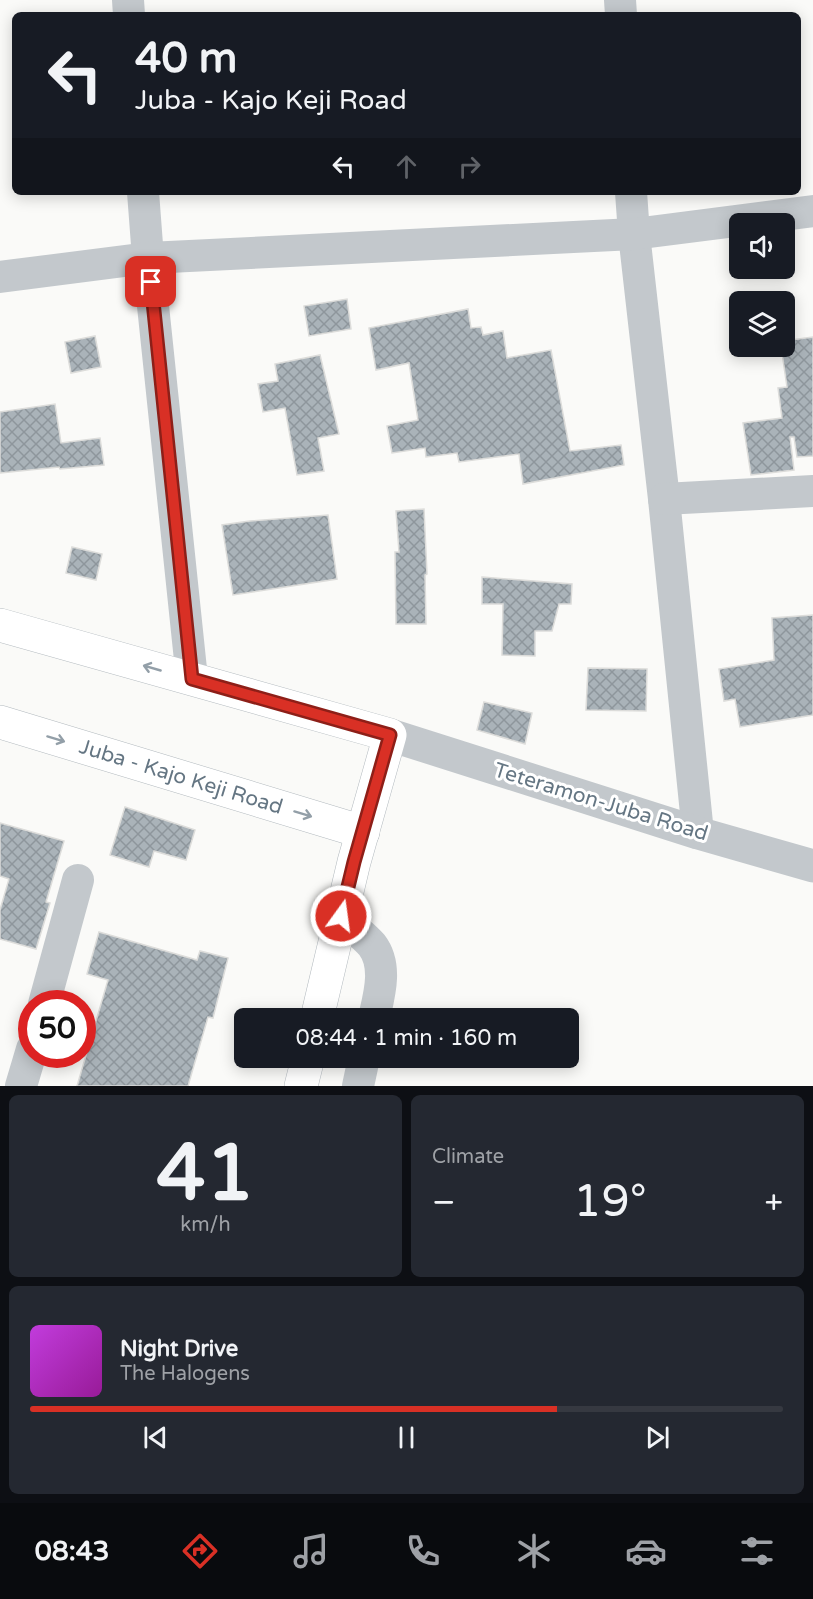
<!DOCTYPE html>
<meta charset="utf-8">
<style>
body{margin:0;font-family:"Varela Round",sans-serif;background:#242831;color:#f1f3f6;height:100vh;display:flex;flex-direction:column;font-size:22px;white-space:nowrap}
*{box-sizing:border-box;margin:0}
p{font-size:20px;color:#9ea1a6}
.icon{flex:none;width:33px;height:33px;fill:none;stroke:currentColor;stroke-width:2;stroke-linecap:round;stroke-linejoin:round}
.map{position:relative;height:1086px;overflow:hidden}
.side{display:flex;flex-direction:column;gap:9px;padding:9px;background:#0d0f14;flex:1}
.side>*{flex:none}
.top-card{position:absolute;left:12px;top:12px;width:789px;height:183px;border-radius:9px;box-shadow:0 3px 15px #0003;background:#171b24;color:#f1f3f6;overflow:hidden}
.fabs{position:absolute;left:729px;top:213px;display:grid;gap:12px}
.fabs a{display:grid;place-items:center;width:66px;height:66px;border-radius:9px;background:#171b24;box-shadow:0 3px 15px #0003;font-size:30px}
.speed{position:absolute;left:18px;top:990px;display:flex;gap:12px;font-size:30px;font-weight:700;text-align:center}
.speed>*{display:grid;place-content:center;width:78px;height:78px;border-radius:50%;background:#171b24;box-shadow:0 3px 15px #0003;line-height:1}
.speed .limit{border:9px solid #d22;background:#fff;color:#111}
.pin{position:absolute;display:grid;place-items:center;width:51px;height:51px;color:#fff;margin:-26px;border-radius:12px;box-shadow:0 3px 9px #0006}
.me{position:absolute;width:66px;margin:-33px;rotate:14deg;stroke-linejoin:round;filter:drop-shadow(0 0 4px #0008)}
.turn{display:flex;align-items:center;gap:21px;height:126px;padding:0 24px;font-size:27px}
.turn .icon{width:78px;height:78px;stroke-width:2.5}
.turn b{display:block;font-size:42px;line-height:51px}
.lanes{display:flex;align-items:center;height:57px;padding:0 24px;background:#0003;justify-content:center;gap:30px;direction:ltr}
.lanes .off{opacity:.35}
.big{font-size:45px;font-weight:600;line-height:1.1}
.side .card{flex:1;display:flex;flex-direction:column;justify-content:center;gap:9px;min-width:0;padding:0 21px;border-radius:9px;background:#242831}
.side .dial{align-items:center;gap:0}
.dial b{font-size:78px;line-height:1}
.song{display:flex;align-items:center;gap:18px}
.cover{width:72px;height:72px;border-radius:9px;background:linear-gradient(135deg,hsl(290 70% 55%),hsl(300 70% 35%))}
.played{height:6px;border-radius:3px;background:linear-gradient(90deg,#d93025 70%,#363941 70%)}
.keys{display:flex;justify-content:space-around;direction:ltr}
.heat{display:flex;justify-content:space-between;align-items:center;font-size:33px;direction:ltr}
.side .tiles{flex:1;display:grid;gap:9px;grid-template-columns:1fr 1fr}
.card:last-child{grid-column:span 2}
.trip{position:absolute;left:234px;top:1008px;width:345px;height:60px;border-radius:9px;background:#171b24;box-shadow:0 3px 15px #0003;font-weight:600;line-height:60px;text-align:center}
.tab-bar{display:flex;height:96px;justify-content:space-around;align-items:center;background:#090b0e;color:#9ea1a6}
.tab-bar .icon{width:42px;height:42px}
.tab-bar .selected{color:#d93025}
.tab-bar b{font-size:27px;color:#f1f3f6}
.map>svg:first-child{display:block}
.building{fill:url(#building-cross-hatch);stroke:#dcdcda;stroke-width:1.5}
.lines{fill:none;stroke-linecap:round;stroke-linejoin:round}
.secondary-casing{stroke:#b3babf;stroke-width:34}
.minor{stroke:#c3c8cc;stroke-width:32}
.tertiary{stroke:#c3c8cc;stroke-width:33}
.secondary{stroke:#fff;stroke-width:33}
.oneway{stroke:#939fa8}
.route-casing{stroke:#8d1f18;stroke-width:15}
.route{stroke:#d93025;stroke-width:10}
.labels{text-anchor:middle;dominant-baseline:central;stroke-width:6;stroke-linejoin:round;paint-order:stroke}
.street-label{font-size:21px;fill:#657683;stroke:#fff}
</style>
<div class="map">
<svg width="813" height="1086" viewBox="0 0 813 1086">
<defs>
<pattern id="building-cross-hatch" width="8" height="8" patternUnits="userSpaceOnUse" patternTransform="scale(1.5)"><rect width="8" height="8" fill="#aab3b9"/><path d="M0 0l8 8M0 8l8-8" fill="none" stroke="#8e969c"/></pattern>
</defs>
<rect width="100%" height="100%" fill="#fafaf8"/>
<g class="building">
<polygon points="347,299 351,329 309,336 304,306"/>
<polygon points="468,309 471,328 481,327 483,335 503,331 507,358 551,350 570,451 621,445 624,465 523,484 519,454 459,462 457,453 426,457 425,448 392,453 387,426 418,420 409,363 376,370 369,328"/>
<polygon points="95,336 101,367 71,373 65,342"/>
<polygon points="813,337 813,456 797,457 794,437 790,437 794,470 751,475 743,423 782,418 778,388 787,387 781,346 784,346 784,341"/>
<polygon points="320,355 339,434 318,438 324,471 297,475 285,408 263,412 258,384 278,381 275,364"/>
<polygon points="55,404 61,443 100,438 104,465 60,469 59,467 0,473 0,412"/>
<polygon points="424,509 427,574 425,575 426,624 396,624 395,552 399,552 396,511"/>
<polygon points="328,515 337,579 233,595 222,525 250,521"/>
<polygon points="72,547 102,554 96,580 66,573"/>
<polygon points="482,577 572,584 571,604 559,604 552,631 535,631 535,656 502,655 503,604 482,604"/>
<polygon points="813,615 813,715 740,727 735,699 724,701 719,669 774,660 772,618"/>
<polygon points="588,668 647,669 646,711 586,710"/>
<polygon points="484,702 532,713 525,744 477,730"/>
<polygon points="125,807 195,830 186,860 154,851 149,867 110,855"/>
<polygon points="0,823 64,841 46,902 50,903 36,949 0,939 0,910 9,879 0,876"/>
<polygon points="99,932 197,960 200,951 228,958 213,1018 208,1017 188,1086 77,1086 108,980 87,974"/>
</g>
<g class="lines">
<g class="secondary-casing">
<g id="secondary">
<polyline points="0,625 390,735 354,862 317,1018"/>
<polyline points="0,722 363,832"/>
<polyline points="301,1086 308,1058"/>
</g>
</g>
<g class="minor">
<polyline points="128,0 129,15"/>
<polyline points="620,0 621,15"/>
<polyline points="143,192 148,258 192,679"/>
<polyline points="631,192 634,234 664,499 698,833"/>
<polyline points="0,277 148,258 634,234 813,211"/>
<polyline points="664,499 813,491"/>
<path d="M341 916C351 926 363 935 372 945 388 966 379 996 374 1018"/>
<polyline points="44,1004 78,880"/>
<polyline points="21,1086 32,1049"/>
<polyline points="358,1086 364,1058"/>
</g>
<polyline class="tertiary" points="390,735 698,833 813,866"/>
<use href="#secondary" class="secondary"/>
</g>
<defs><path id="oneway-shaft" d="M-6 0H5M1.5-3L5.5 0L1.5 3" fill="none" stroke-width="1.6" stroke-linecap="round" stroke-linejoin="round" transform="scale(1.5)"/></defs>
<g class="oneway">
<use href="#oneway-shaft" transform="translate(152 668) rotate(-164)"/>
<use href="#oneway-shaft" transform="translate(56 739) rotate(17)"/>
<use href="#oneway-shaft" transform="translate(303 814) rotate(17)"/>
</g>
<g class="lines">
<g class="route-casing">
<polyline id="route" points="151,282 192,679 390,735 354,862 341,916"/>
</g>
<use href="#route" class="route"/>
</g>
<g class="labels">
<g class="street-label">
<text transform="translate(181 777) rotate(17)">Juba - Kajo Keji Road</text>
<text transform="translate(601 802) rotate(17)">Teteramon-Juba Road</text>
</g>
</g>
</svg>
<div class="fabs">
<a><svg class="icon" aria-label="sound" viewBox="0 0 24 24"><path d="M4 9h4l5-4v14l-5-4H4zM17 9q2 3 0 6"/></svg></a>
<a><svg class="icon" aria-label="layers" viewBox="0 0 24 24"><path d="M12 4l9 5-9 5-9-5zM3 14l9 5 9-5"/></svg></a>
</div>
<div class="speed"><div class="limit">50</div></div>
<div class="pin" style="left:151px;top:282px;background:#d93025"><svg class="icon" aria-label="arrive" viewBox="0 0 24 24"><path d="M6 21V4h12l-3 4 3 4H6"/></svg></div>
<svg class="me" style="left:341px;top:916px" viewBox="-20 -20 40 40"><circle r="17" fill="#d93025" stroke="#fff" stroke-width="3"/><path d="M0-11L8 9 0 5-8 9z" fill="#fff"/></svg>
<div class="trip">08:44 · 1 min · 160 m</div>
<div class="top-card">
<div class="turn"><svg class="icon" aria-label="left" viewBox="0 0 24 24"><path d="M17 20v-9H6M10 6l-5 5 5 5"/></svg><div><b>40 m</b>Juba - Kajo Keji Road</div></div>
<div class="lanes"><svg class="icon" aria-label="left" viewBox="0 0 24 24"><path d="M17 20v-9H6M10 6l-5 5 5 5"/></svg><svg class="icon off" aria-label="ahead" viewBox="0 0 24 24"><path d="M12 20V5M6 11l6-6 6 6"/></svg><svg class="icon off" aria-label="right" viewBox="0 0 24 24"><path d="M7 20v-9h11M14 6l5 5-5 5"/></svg></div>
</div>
</div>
<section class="side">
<div class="tiles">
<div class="card dial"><b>41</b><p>km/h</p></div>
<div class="card"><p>Climate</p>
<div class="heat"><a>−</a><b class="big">19°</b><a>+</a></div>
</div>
<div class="card">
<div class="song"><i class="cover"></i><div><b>Night Drive</b><p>The Halogens</p></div></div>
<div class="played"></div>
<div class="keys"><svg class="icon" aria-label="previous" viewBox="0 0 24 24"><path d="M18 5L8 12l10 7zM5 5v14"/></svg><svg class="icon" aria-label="pause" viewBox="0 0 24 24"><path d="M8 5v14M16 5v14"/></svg><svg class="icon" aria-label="next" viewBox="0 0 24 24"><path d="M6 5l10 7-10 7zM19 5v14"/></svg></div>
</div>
</div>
</section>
<nav class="tab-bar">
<b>08:43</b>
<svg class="icon selected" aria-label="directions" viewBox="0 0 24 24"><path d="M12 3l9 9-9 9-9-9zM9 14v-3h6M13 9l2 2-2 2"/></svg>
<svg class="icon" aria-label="music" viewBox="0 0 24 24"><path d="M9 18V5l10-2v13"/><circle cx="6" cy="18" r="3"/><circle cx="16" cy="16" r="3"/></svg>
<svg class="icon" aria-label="phone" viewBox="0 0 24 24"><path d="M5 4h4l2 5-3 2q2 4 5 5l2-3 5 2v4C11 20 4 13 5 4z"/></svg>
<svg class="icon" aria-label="climate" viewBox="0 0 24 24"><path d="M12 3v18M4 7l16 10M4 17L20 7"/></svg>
<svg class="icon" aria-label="car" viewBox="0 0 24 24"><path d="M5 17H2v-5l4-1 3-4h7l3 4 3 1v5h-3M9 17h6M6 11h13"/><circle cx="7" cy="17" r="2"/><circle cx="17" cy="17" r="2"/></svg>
<svg class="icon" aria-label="filters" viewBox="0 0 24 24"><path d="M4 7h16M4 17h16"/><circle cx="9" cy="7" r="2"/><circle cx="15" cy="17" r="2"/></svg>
</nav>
